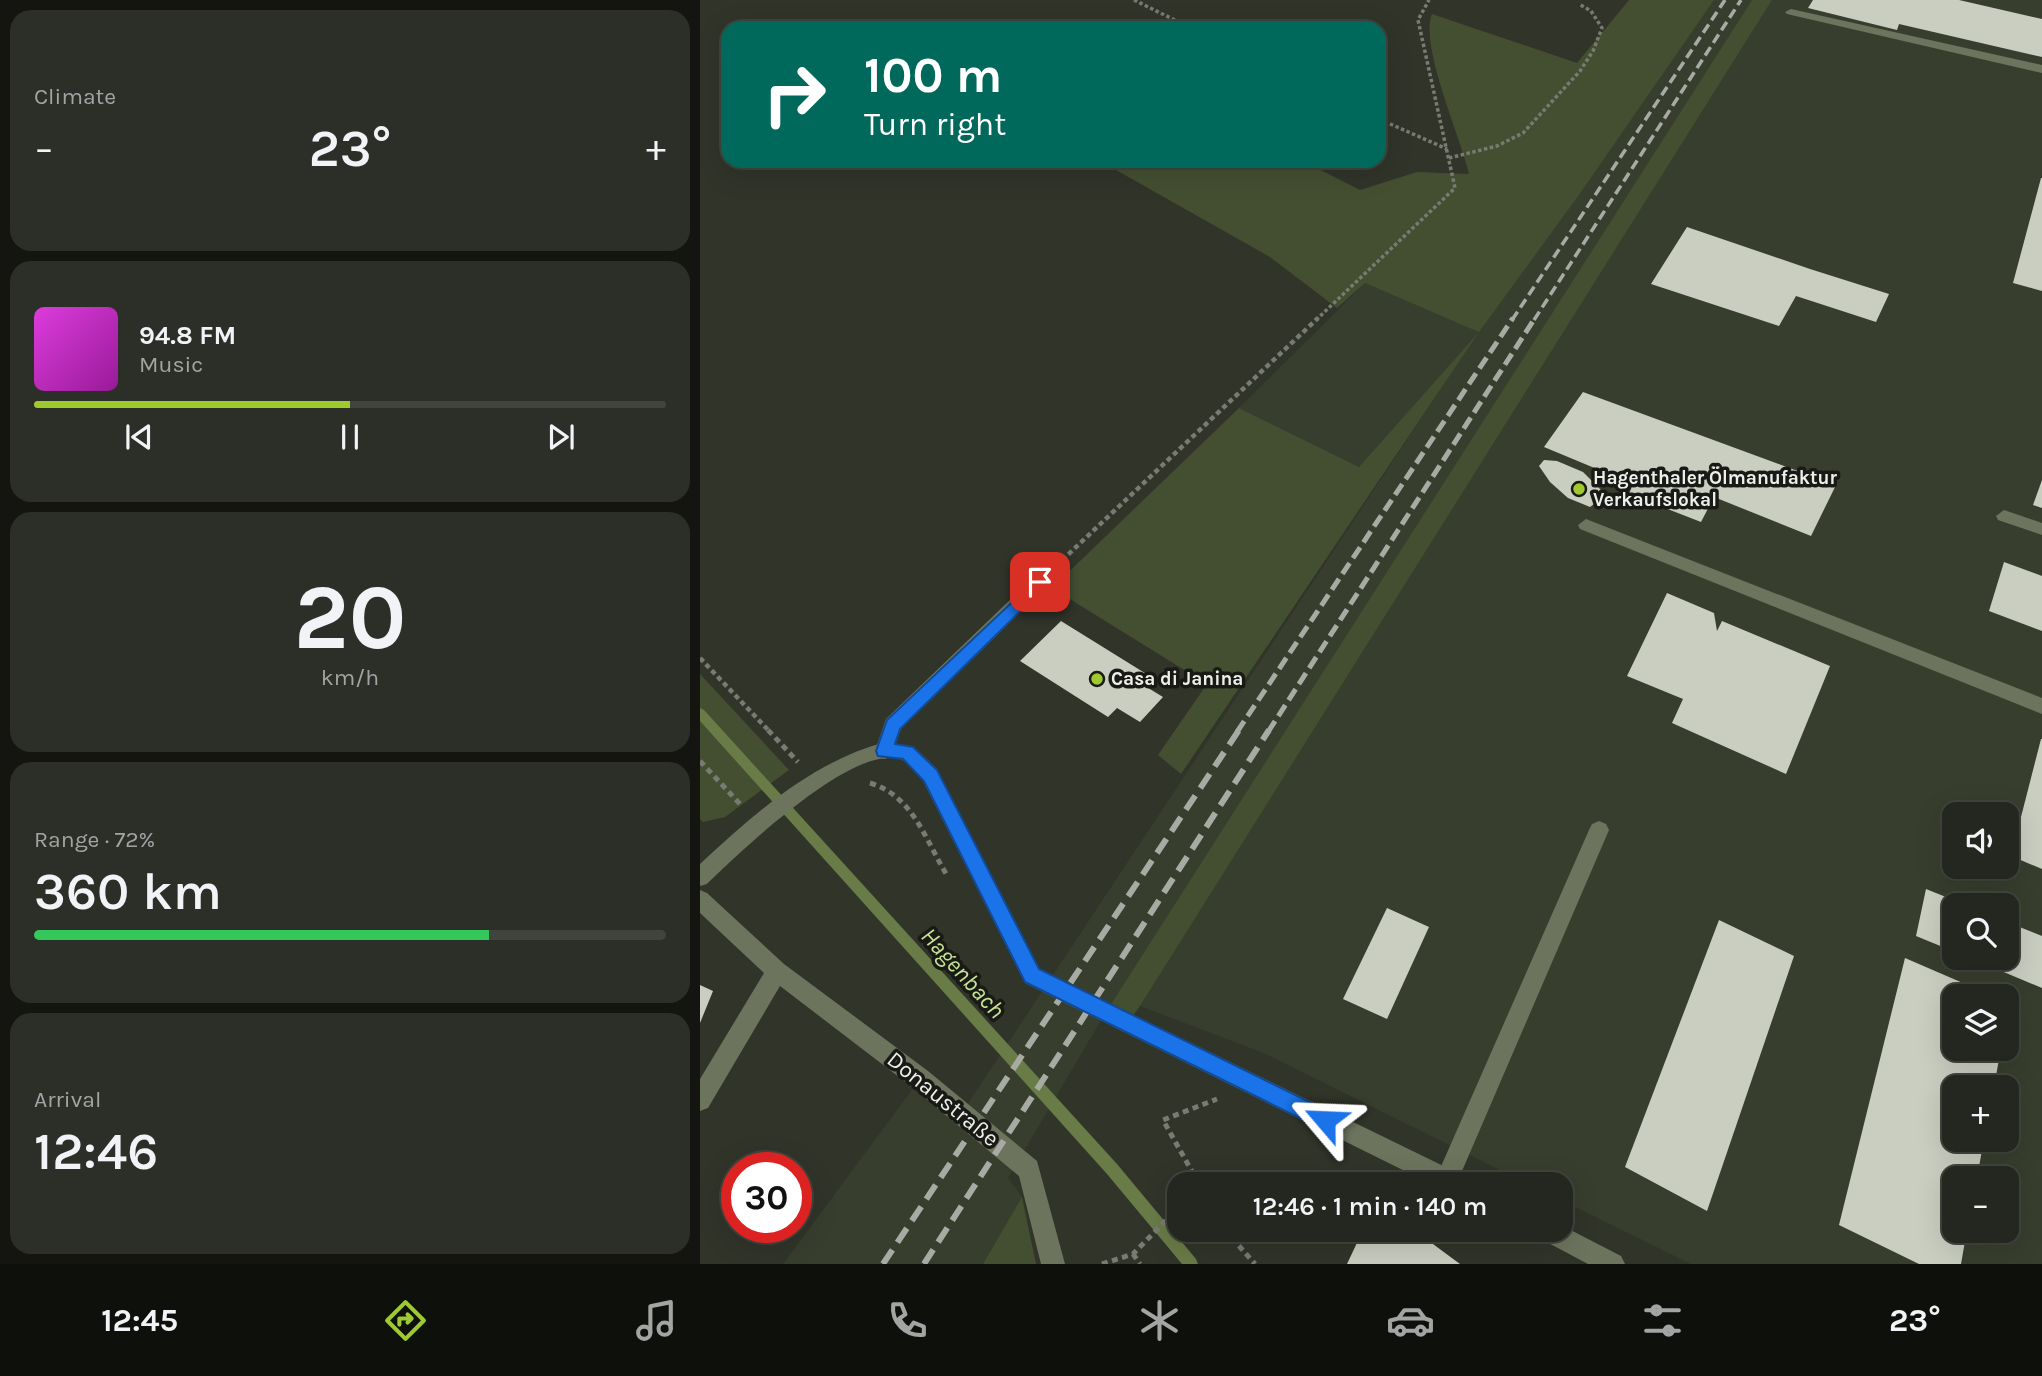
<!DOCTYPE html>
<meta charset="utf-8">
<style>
body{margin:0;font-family:Karla,sans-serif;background:#2c2f28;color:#f1f3f6;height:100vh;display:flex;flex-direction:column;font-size:26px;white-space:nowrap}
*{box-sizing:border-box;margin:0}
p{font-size:23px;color:#a3a5a4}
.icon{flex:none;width:38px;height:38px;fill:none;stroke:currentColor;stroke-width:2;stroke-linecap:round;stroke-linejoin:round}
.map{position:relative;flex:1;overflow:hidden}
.panel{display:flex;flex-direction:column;gap:10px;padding:10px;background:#141511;width:700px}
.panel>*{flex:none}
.hud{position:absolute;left:21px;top:21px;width:665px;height:147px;border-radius:21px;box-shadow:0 7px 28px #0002,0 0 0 2px #41443d;background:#00695c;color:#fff;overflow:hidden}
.buttons{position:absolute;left:1242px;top:802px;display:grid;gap:14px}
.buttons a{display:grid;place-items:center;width:77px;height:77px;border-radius:14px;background:#24271f;box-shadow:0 7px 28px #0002,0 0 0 2px #41443d;font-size:35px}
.speed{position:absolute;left:21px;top:1152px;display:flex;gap:14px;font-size:35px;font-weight:700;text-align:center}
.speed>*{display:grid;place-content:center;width:91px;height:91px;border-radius:50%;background:#24271f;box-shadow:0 7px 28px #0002,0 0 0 2px #41443d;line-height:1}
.speed .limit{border:10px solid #d22;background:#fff;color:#111}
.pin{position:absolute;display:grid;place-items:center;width:60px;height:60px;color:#fff;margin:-30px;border-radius:14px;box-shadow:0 4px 10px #0006}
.me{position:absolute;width:77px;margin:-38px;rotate:296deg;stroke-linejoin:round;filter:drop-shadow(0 0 5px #0008)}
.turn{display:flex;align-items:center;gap:24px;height:147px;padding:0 28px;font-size:32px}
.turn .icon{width:91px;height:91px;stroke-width:2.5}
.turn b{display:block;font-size:49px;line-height:60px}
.big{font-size:52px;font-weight:600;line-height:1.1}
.panel .widget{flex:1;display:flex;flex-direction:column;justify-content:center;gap:10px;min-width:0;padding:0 24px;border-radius:21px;background:#2c2f28}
.panel .dial{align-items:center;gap:0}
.dial b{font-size:91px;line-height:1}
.song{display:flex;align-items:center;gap:21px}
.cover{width:84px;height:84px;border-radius:10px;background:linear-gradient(135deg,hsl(300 70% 55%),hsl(300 70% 35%))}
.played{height:7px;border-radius:4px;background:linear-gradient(90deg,#9eca2e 50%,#41443d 50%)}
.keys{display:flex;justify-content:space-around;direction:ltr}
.heat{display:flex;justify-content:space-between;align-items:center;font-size:38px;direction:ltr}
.charge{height:10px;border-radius:5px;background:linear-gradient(90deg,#34c759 72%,#41443d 0)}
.trip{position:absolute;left:467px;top:1172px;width:406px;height:70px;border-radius:21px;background:#24271f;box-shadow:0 7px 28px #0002,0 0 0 2px #41443d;font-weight:600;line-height:70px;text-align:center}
.dock{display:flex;height:112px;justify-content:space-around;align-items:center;background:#0e100c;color:#a3a5a4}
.dock .icon{width:49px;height:49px}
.dock .on{color:#9eca2e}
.dock b{font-size:32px;color:#f1f3f6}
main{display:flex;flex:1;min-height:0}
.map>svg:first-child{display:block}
.built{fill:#383e2e;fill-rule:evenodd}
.green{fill:#444f31}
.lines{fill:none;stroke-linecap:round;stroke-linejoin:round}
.stream{fill:#697b47;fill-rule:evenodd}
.building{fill:#c9cec1}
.path-far2{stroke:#787b72;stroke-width:3.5;stroke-dasharray:3.5 2.5;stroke-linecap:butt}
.path-far1{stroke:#787b72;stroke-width:4.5;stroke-dasharray:5 3.5;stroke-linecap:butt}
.path{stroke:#787b72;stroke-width:5;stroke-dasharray:6 4.5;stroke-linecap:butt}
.lane{fill:#6c745e;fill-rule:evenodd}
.street{fill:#6c745e;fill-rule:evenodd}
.rail-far2{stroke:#a8aba3;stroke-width:3.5;stroke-dasharray:10 5;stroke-linecap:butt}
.rail-far1{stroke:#a8aba3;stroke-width:5;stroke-dasharray:13 6;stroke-linecap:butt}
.rail{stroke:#a8aba3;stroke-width:6;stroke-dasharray:17 9;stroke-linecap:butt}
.route{fill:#1a73e8;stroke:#114b97;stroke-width:2}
.poi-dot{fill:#9eca2e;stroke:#191a16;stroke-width:2.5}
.labels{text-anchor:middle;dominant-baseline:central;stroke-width:7;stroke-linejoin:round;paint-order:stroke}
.poi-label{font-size:19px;font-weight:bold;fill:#edefe9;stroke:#191a16;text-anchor:start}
.near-street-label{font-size:23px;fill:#edefe9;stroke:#191a16}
.near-water-label{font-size:24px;font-style:italic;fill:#c6e393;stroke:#191a16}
</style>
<main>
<section class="panel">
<div class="widget"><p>Climate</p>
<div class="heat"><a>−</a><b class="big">23°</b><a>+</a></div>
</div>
<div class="widget">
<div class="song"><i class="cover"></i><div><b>94.8 FM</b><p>Music</p></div></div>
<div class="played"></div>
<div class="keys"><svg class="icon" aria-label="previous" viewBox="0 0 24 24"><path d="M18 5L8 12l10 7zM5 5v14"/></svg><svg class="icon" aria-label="pause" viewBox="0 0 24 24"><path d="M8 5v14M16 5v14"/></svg><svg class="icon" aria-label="next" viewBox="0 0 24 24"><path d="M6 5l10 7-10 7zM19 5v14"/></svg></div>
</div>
<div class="widget dial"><b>20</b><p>km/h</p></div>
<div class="widget"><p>Range · 72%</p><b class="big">360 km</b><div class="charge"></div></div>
<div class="widget"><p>Arrival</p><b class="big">12:46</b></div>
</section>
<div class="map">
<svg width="1342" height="1264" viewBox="0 0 1342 1264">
<rect width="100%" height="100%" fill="#303429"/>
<g class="built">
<polygon points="1014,0 1052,0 406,1012 308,1178 322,1197 283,1264 83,1264 220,1079 257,1120 775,337 659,467 539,408 665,283 779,331 879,195"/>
<path d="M1072 0H1342V1264H991L861 1200V1185H830L566 1054 440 1006ZM1255 814H1307V866H1255ZM1255 905H1307V957H1255ZM1255 996H1307V1048H1255ZM1255 1087H1307V1139H1255ZM1255 1178H1307V1230H1255Z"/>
</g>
<g class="green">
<path d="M929 0H1014L879 195 779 332 481 774 458 755 507 684 352 588 539 408 659 467 779 332 665 283 637 308 570 257 400 161H603L660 190 717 172 769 174C761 138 719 45 732 14L877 63Z"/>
<polygon points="1052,0 1072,0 440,1006 428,1023 406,1012"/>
<polygon points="0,674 89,770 25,817 3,822 0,819"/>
<polygon points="322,1197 336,1264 283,1264"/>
</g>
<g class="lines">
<polygon class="stream" points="0,708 4,710 417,1164 496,1259 498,1264 482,1264 407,1174 0,721"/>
</g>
<g class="building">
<polygon points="1113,0 1259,0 1342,19 1342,57 1199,24 1197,30 1108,8"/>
<polygon points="1341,178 1342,178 1342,291 1313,283"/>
<polygon points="987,227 1110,269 1189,294 1176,322 1096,296 1079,326 951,284"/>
<polygon points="883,392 1136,485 1111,536 1014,497 1001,522 929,494 933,484 844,447"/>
<polygon points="844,460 857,461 883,472 906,495 890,507 868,498 850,482 839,466"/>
<polygon points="1342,480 1342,508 1333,505"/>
<polygon points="1304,562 1342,576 1342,631 1289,611"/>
<polygon points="967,593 1014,613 1017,631 1022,621 1130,666 1086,774 972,723 983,699 927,676"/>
<polygon points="361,621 448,675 440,683 463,697 440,722 417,708 408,717 320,661"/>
<polygon points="1341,739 1342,739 1342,869 1311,856"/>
<polygon points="1226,889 1266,905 1255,905 1255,952 1216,936"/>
<polygon points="687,908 729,927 687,1019 643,999"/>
<polygon points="1019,920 1094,956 1007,1211 925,1167"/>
<polygon points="1307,922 1342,936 1342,988 1268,957 1307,957"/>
<polygon points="1205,958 1293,996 1255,996 1255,1048 1301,1048 1294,1087 1255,1087 1255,1139 1284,1139 1277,1178 1255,1178 1255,1230 1267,1230 1261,1264 1219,1264 1139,1225"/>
<polygon points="0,985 13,991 0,1023"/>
<polygon points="663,1230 685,1230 706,1242 714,1230 760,1264 647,1264"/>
</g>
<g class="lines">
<g class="path-far2">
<polyline points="434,0 491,28"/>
<polyline points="679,119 747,149"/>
<polyline points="749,158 797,146 823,133 880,71 893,51 902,28 891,11 879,4"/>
<polyline points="616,320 755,188 718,20 729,0"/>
</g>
<g class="path-far1">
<polyline points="356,566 618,318"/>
<polyline points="0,658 70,732"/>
</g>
<g class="path">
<polyline points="68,730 98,762"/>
<polyline points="0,761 40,804"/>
<path d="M170 783C214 796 226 842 248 877"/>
<polyline points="493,1185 494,1175 463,1120 517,1099"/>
<polyline points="525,1230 555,1264"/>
<polyline points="433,1254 440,1264"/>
<polyline points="402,1264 433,1254 480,1206"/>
</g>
<g class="lane">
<polygon points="1091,9 1342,65 1342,73 1087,14 1085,12"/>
<polygon points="1304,510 1342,523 1342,535 1298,520 1296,516"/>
<polygon points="886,519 1342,698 1342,714 880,529 878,525"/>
<polygon points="340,575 346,577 348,582 346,587 201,729 191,757 184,759 177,757 175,751 186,719 334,577"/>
<polygon points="899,821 906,824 909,830 756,1185 738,1185 735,1179 739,1171 889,830 892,824"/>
</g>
<g class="street">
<path d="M185 742 214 747 237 769 339 969 766 1177 769 1185H733L325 983 223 781C218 775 212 765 204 761 159 737 39 853 7 884L0 886V864C55 813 112 762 185 742Z"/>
<polygon points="0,890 7,893 84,964 228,1071 337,1161 365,1264 341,1264 319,1176 212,1087 80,986 8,1108 0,1111 0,1079 64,973 0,913"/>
<polygon points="861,1225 921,1256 925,1264 888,1264 839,1238 835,1230 861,1230"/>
</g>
<g class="rail-far2">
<polyline points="812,320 1025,0"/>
<polyline points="834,320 1041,0"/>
</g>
<g class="rail-far1">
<polyline points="537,732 813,318"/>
<polyline points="568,732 835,318"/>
</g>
<g class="rail">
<polyline points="183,1264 539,730"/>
<polyline points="224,1264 569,730"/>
</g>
</g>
<polygon class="route" points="340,576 346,577 346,586 200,729 195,744 213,747 237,770 339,969 632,1113 635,1120 632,1127 625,1130 618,1127 325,982 224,781 203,759 178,756 176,751 187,720"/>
<g class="poi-dot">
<circle cx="879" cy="489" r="7"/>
<circle cx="397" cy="679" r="7"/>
</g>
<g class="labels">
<g class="poi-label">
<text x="893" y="478">Hagenthaler Ölmanufaktur<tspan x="893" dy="22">Verkaufslokal</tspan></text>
<text x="411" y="679">Casa di Janina</text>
</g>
<g class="near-street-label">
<text transform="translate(243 1099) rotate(39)">Donaustraße</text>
</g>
<g class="near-water-label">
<text transform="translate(263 973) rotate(48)">Hagenbach</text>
</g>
</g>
</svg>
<div class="buttons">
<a><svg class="icon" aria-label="sound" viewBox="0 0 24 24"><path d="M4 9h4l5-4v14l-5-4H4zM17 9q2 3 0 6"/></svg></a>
<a><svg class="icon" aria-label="search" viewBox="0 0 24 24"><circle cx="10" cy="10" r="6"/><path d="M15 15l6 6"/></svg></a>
<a><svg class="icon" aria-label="layers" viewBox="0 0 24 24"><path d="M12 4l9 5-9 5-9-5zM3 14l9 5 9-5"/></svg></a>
<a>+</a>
<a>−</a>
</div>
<div class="speed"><div class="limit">30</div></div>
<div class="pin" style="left:340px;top:582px;background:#d93025"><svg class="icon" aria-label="arrive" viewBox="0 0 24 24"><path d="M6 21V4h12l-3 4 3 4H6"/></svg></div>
<svg class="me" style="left:625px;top:1120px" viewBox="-20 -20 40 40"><path d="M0-17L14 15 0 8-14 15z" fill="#1a73e8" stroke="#fff" stroke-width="4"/></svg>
<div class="trip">12:46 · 1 min · 140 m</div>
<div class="hud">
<div class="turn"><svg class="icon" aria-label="right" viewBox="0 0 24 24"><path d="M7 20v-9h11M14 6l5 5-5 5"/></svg><div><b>100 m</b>Turn right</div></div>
</div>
</div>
</main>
<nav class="dock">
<b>12:45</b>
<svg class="icon on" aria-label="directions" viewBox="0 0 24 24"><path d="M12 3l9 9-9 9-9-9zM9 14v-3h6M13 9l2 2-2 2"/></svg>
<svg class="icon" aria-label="music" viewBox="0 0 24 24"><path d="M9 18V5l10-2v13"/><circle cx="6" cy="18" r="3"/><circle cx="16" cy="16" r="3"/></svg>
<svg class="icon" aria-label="phone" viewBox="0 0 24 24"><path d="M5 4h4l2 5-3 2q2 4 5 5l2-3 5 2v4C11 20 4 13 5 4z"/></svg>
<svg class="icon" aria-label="climate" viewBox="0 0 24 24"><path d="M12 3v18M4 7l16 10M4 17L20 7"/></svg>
<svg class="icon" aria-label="car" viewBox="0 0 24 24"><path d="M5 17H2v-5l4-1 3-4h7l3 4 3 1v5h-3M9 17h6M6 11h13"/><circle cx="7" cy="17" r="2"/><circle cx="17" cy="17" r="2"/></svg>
<svg class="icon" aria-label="filters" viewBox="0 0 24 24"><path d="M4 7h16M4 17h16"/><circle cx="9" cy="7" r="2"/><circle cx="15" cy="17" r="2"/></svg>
<b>23°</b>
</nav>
